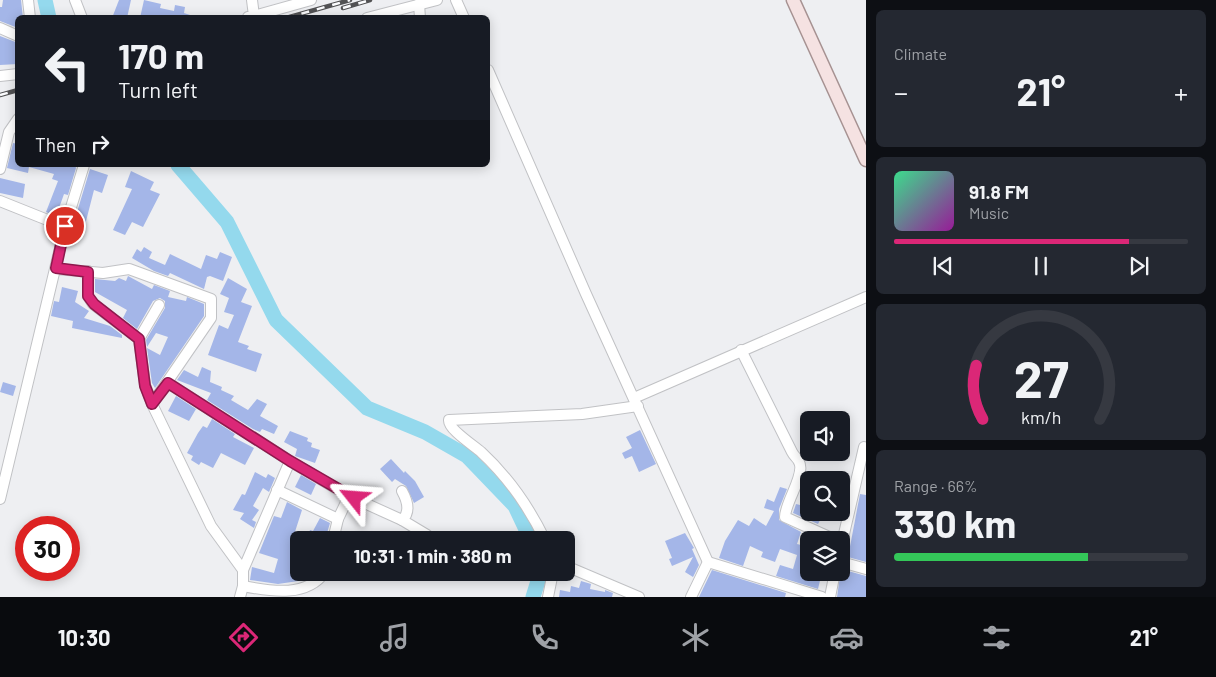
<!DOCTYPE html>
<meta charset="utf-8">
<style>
body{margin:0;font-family:Barlow,sans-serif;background:#242831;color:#f1f3f6;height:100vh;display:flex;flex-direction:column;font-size:19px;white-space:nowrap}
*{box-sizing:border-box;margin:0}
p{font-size:16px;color:#9ea1a6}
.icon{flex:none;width:28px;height:28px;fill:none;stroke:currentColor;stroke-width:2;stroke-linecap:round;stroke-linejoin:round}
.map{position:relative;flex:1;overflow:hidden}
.side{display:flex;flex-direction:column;gap:10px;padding:10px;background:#0d0f14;width:350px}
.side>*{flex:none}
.guide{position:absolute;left:15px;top:15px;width:475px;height:152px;border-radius:8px;box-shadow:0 2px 12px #0003;background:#171b24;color:#f1f3f6;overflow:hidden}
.fabs{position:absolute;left:800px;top:411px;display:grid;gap:10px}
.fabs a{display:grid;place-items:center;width:50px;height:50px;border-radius:8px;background:#171b24;box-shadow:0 2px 12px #0003;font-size:25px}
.speed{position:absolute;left:15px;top:516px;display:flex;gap:10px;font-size:25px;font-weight:700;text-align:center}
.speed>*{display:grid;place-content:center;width:65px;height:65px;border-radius:50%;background:#171b24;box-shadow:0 2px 12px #0003;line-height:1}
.speed .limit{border:8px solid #d22;background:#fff;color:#111}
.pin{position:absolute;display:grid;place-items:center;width:42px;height:42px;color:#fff;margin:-21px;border:2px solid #fff;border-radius:50%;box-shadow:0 1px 5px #0007}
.me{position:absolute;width:55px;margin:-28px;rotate:298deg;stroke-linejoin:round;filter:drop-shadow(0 0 4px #0008)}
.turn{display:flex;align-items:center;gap:18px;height:105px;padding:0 20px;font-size:22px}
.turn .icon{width:65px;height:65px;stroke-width:2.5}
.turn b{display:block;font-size:35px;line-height:42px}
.then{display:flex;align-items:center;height:48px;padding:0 20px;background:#0003;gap:10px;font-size:19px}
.big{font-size:38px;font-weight:700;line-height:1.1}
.side .card{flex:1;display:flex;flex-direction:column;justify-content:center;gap:8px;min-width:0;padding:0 18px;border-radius:8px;background:#242831}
.side .dial{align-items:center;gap:0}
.dial svg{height:130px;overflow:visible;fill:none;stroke:#363941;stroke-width:7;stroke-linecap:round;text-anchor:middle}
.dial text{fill:#f1f3f6;stroke:none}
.song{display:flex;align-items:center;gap:15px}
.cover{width:60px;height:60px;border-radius:8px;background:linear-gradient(135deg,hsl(150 70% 55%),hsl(300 70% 35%))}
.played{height:5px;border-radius:2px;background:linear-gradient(90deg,#db2777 80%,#363941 80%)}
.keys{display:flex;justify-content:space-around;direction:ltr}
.heat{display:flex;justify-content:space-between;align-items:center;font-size:28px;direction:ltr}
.charge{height:8px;border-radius:4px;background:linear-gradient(90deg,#34c759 66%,#363941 0)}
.trip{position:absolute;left:290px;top:531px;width:285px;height:50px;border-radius:8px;background:#171b24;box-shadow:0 2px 12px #0003;font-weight:700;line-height:50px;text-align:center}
.tabs{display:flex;height:80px;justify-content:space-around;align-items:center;background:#090b0e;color:#9ea1a6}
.tabs .icon{width:35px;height:35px}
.tabs .current{color:#db2777}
.tabs b{font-size:22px;color:#f1f3f6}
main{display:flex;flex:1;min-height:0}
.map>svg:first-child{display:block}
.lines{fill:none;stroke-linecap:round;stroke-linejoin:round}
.river{stroke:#94d9ed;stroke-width:15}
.building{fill:#a4b6e8}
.minor-casing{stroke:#c1c2c5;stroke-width:12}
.major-casing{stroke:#a69292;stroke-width:15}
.minor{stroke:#fff;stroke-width:10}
.major{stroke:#f5e2e2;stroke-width:12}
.rail-casing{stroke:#525254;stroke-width:4.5}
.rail{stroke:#fcfdff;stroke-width:2.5;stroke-dasharray:8;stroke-linecap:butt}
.route-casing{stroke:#8e194d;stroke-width:12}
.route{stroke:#db2777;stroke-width:9}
</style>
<main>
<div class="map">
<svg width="866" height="597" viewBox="0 0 866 597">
<rect width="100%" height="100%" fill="#eeeff2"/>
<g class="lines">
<g class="river">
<polyline points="45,0 49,18"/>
<polyline points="178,165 227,222 276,320 367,408 425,432 467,456 515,506 531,540"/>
<polyline points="533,597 538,581 537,572"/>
</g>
</g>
<g class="building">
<polygon points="3,0 21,0 23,18 18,18 18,28 0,21 0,7 2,7"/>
<polygon points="119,0 131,0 127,18 112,18"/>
<polygon points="144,0 161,4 160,8 174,11 175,5 185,7 184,13 190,15 190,18 140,18"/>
<polygon points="0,36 18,43 18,64 0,65"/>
<polygon points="13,143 18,144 18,165 75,165 76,168 68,195 64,194 58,211 62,213 61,218 46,212 58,181 52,179 54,174 29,167 28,173 7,168"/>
<polygon points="90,169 108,175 102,193 94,190 85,225 74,222"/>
<polygon points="131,171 154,182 150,190 160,194 143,227 132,222 125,235 113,230 132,189 125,187"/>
<polygon points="0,178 25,184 23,198 0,193"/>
<polygon points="144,247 152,252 149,258 165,265 170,254 201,269 206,255 217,259 220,252 232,257 223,281 210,276 207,277 204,289 170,273 168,276 154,271 132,258 137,249 141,252"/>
<polygon points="128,276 152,289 154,285 170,291 168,297 186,301 187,297 204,304 204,316 155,388 152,383 147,348 160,355 168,337 156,333 147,347 146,340 165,308 165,301 160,298 153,301 137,329 123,318 127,310 95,292 95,279 115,281 119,278 126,281"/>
<polygon points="228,278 247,289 241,302 252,306 238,342 249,346 247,349 262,354 256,372 208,355 219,325 228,329 234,315 224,312 229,298 220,294"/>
<polygon points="62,287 78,291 75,302 89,311 84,318 110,326 122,335 122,338 72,328 73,321 51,316 54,301 59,302"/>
<polygon points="202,367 211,371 210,382 222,387 221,390 234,396 231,400 248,410 257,399 267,404 260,416 278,426 274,434 262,429 260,432 253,429 207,400 211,393 177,380 184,370 198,377"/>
<polygon points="3,382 16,386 13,396 0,392"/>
<polygon points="176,396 196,409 189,421 168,411"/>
<polygon points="212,419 235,434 233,437 254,448 245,465 221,453 213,468 201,462 199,465 191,460 193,456 187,453 198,433 203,426 207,428"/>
<polygon points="640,430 656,464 639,472 632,456 625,459 622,453 632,448 626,437"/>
<polygon points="290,431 308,438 307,441 312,443 311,447 320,450 315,463 295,456 297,449 284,442"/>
<polygon points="391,459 404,473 405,471 415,481 424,497 414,503 406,486 395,479 392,482 380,469"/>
<polygon points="255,472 266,478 268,474 275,478 269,492 263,488 253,506 259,510 252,520 256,522 254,528 240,519 244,513 233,510 242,494 245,495"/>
<polygon points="301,475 316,484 311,495 295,487"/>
<polygon points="807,484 807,512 821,518 818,524 793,513 796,504 800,505"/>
<polygon points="780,487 787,489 779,509 779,520 801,532 797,544 809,547 809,572 822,572 818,589 776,576 780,565 793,569 797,555 780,549 775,562 761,557 763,552 750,546 743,566 719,558 725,541 738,520 749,526 754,518 766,526 774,511 764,508 767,499 774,502"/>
<polygon points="860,494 866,495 866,562 848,557"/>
<polygon points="287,502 302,510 293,538 299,539 299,559 293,576 305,580 278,584 250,580 252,567 274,573 278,559 259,553 274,516 281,518"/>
<polygon points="320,518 330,523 325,540 306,540 310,530 313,531"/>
<polygon points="685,533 694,548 692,549 699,565 693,577 685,572 693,557 672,566 669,559 672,558 665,541"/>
<polygon points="841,569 866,576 866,597 837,597"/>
<polygon points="712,570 786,593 785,597 699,597"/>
<polygon points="581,581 591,584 590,589 605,592 605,590 613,593 612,597 559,597 560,590 570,592 571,586 579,588"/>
</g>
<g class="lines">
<g class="minor-casing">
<g id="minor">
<polyline points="28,0 30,18"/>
<polyline points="75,0 82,18"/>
<polyline points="456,0 464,18"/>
<polyline points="419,4 420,18"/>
<polyline points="254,16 311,0"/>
<polyline points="248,17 254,16 252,0"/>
<polyline points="367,18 437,0"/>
<polyline points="0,28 18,36"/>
<polyline points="488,70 586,294 708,562"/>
<polyline points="0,76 18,74"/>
<polyline points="0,169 9,132 18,119"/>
<polyline points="0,201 65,227"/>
<polyline points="56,269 103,273 129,269 211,299 211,318 152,404"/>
<polyline points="88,271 88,296 93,304 139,339 145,385 152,404 211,526 243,570"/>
<polyline points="139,339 159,305"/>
<path d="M741 350 792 452C794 456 798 459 799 462 806 474 785 502 785 517L836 540"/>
<polyline points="168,383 290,461 243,570 243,586 240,597"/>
<polyline points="634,398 866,297"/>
<polyline points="290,461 349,496"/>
<polyline points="277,490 338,519"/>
<polyline points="0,499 65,227 84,165"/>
<polyline points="402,520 427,535 430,540"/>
<path d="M333 540 338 519 349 496 402 520C411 512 407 500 402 491"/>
<path d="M545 540C529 507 508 477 481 452 473 445 448 429 449 420L582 414 638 406"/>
<polyline points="841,547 864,447"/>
<polyline points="708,562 822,597"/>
<polyline points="841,562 866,569"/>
<polyline points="566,566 639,597"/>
<path d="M243 586C273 592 307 597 325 572"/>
<polyline points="548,597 553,572"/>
<polyline points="691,597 708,562"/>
<polyline points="830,597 835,572"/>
</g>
</g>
<g class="major-casing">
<polyline id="major" points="793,0 866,160"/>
</g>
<use href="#minor" class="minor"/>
<use href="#major" class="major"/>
<g class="rail-casing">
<g id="rail">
<polyline points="343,8 370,0"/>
<polyline points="286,18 350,0"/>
<polyline points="0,95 18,90"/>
</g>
</g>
<use href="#rail" class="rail"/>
</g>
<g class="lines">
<g class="route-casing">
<polyline id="route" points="65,226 56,268 88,272 88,296 94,304 139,339 145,386 152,404 168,383 290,461 354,498"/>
</g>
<use href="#route" class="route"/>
</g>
</svg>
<div class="fabs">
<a><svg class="icon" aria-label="sound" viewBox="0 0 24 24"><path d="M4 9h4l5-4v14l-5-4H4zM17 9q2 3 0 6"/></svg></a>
<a><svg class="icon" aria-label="search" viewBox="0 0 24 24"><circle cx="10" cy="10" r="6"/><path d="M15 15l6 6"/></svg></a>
<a><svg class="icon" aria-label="layers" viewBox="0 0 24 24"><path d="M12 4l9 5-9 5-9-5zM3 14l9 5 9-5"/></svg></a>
</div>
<div class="speed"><div class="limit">30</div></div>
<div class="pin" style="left:65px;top:226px;background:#d93025"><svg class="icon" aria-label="arrive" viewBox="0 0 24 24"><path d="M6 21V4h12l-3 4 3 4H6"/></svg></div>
<svg class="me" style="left:354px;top:498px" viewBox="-20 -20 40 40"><path d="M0-17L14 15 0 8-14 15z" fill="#db2777" stroke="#fff" stroke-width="4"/></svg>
<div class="trip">10:31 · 1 min · 380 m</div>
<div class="guide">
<div class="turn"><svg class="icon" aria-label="left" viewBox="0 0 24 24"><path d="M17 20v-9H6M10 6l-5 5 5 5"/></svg><div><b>170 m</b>Turn left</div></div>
<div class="then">Then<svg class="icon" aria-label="right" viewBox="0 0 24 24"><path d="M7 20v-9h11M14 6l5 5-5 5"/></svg></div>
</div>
</div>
<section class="side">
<div class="card"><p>Climate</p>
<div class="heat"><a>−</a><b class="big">21°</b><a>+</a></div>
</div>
<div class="card">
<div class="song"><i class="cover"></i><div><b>91.8 FM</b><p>Music</p></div></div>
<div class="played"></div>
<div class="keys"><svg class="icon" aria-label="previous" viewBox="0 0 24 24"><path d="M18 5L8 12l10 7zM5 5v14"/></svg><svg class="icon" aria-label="pause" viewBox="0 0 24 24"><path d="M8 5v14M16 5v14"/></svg><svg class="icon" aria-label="next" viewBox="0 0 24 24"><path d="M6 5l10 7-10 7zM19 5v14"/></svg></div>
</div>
<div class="card dial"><svg viewBox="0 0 100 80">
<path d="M14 69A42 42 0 1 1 86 69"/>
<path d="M14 69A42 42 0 0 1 10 36" stroke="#db2777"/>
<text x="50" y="56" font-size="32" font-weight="700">27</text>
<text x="50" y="72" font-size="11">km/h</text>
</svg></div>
<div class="card"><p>Range · 66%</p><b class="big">330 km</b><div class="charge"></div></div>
</section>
</main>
<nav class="tabs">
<b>10:30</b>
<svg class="icon current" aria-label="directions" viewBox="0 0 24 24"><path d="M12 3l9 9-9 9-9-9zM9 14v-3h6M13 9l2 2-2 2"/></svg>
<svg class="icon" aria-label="music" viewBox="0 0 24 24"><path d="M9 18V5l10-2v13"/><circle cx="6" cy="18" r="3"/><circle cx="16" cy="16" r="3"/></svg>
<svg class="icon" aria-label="phone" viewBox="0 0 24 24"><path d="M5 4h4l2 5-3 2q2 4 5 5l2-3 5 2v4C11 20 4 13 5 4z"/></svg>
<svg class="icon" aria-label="climate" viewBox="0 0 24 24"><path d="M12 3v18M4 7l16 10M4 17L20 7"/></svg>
<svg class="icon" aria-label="car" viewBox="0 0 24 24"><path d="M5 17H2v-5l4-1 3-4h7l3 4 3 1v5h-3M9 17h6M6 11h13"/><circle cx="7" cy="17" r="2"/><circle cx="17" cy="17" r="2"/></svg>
<svg class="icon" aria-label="filters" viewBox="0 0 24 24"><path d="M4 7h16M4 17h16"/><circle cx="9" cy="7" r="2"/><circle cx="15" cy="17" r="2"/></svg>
<b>21°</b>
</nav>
